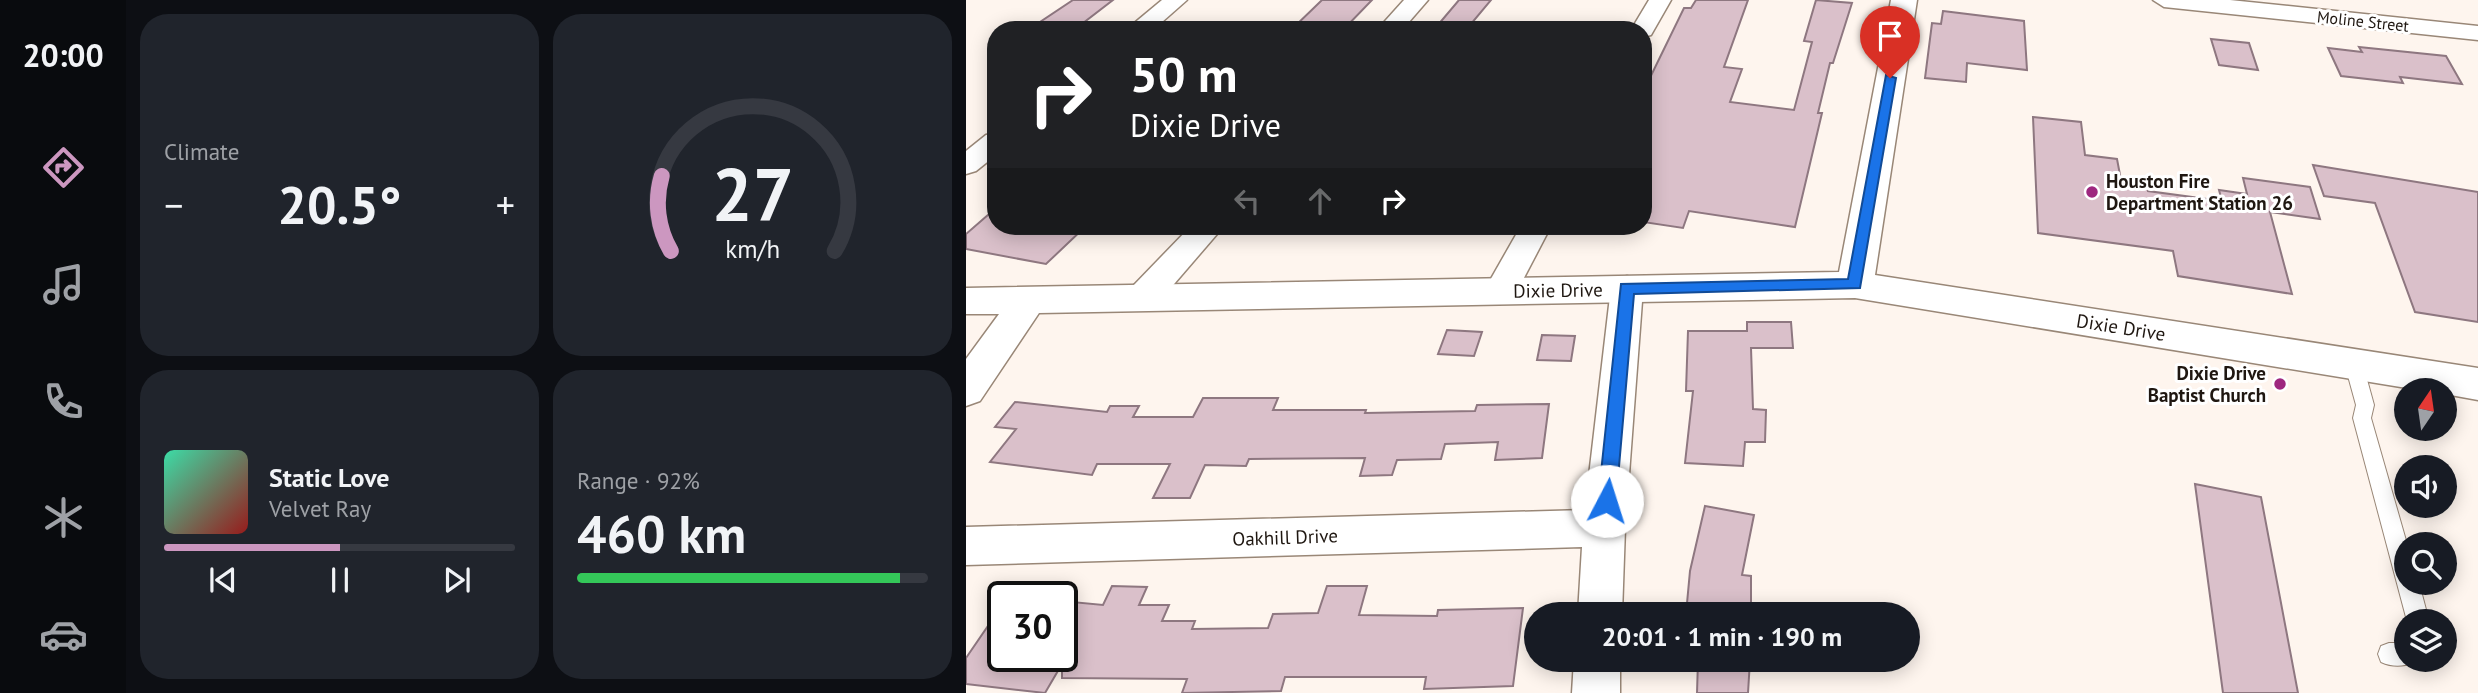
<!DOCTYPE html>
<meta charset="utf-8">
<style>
body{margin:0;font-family:"PT Sans",sans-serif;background:#20242c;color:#f1f3f6;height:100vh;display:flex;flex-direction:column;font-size:26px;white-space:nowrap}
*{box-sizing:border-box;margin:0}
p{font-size:23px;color:#9ea1a6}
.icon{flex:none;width:38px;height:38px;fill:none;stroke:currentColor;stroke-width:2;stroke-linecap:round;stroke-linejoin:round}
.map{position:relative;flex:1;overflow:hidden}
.details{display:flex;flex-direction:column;gap:14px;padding:14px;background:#0d0f14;width:840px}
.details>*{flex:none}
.guide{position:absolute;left:21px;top:21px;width:665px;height:214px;border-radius:28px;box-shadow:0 4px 18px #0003;background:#202124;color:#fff;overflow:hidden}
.needle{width:46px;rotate:13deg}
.buttons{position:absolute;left:1428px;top:378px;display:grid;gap:14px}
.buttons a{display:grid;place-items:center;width:63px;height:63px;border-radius:50%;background:#171b24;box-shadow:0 4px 18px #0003;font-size:35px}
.speed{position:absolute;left:21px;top:581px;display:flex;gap:14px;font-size:35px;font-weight:700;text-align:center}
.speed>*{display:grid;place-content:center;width:91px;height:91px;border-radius:50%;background:#171b24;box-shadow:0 4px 18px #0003;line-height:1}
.speed .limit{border:4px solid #111;border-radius:10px;background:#fff;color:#111}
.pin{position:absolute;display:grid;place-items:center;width:60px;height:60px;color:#fff;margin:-72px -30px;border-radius:50% 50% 50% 0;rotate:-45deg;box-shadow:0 0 7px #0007}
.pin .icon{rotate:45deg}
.me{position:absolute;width:77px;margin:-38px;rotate:5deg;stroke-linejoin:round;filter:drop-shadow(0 0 5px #0008)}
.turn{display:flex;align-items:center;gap:24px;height:147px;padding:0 28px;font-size:32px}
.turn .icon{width:91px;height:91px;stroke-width:2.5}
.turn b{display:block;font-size:49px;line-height:60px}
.lanes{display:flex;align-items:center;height:66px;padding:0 28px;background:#0003;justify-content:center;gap:35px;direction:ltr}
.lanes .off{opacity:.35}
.big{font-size:52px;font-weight:600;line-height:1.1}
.details .tile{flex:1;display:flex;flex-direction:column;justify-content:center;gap:10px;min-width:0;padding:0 24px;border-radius:28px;background:#20242c}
.details .dial{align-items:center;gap:0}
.dial svg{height:182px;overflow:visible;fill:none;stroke:#363941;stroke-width:7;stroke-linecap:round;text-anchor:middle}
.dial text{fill:#f1f3f6;stroke:none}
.song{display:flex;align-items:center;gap:21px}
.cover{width:84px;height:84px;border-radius:10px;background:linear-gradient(135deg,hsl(160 70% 55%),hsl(0 70% 35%))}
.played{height:7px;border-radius:4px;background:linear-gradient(90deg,#cc97c0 50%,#363941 50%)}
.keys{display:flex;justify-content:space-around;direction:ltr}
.heat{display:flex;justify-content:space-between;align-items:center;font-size:38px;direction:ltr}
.charge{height:10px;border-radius:5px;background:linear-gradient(90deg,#34c759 92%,#363941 0)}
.details .tiles{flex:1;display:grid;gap:14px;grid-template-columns:repeat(2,1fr)}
.trip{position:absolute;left:558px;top:602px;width:396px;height:70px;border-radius:35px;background:#171b24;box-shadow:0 4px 18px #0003;font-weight:600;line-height:70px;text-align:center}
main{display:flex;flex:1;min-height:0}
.tab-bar{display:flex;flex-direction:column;width:126px;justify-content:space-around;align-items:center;background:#090b0e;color:#9ea1a6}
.tab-bar .icon{width:49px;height:49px}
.tab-bar .selected{color:#cc97c0}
.tab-bar b{font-size:32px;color:#f1f3f6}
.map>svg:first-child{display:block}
.building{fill:#dac0ca;stroke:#8e7780;stroke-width:2}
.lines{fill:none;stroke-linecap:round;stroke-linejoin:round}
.service-casing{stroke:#998777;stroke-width:2}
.minor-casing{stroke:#998777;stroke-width:3}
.tertiary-casing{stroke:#998777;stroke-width:3}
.service{fill:#fff;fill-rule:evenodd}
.minor{fill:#fff;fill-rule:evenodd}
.tertiary{fill:#fff;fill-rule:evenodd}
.route{fill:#1a73e8;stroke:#114b97;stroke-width:2}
.poi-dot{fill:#9e277f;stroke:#fff;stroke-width:2.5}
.labels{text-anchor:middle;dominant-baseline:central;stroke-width:6;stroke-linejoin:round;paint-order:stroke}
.far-street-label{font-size:16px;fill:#1f1711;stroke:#fff}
.poi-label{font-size:19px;font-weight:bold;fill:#1f1711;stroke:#fff;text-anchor:start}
.street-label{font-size:19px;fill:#1f1711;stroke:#fff}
</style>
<main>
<nav class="tab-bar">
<b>20:00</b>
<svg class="icon selected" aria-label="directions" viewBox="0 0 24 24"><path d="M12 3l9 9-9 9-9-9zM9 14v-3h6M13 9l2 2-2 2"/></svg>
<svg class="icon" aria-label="music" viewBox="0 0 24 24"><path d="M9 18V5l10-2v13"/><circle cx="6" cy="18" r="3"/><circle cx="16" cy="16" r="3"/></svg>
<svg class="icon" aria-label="phone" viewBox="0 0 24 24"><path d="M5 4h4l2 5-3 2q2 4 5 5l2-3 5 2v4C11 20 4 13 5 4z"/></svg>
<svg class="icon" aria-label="climate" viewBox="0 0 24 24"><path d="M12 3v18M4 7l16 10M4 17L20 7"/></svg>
<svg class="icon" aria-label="car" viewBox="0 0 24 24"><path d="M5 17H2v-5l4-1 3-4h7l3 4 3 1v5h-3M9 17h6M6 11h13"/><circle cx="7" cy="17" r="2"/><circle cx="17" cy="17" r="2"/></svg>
</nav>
<section class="details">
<div class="tiles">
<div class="tile"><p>Climate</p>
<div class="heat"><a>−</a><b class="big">20.5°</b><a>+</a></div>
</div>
<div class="tile dial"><svg viewBox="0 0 100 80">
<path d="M14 69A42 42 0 1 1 86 69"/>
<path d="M14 69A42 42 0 0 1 10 36" stroke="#cc97c0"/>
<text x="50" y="56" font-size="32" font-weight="700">27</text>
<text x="50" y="72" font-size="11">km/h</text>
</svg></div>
<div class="tile">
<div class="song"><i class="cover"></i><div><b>Static Love</b><p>Velvet Ray</p></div></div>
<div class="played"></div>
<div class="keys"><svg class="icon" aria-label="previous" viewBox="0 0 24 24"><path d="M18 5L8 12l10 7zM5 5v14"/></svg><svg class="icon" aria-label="pause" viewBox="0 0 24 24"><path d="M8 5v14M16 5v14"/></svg><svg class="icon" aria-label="next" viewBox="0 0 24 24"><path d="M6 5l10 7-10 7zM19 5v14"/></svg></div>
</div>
<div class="tile"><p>Range · 92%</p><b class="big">460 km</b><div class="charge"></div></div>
</div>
</section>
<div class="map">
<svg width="1512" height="693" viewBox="0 0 1512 693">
<rect width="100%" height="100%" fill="#fef5ee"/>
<g class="building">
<polygon points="107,0 147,0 108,30 62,30"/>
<polygon points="356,0 406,0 377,30 325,30"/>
<polygon points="493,0 525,0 500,30 471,26"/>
<polygon points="730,0 782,0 758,67 776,69 764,102 828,110 846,42 838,41 850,0 886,3 867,63 864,63 852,113 856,113 829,227 723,211 717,228 677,222 677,92 718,8 725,8"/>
<polygon points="977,11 1058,21 1061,70 1001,63 1000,82 959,78 966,23 975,24"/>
<polygon points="1245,39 1283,43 1292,70 1253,65"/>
<polygon points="1393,47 1480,56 1496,84 1434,77 1437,83 1375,76 1362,48 1396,52"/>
<polygon points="1067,117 1115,122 1119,155 1151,159 1155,180 1180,183 1182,191 1256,201 1253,190 1281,194 1277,178 1344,187 1354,219 1304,212 1326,294 1212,276 1207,251 1072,233"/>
<polygon points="1347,165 1512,192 1512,322 1449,312 1409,203 1358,196"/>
<polygon points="30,208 30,226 120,226 80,264 0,249 0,234"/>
<polygon points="781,322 825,322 827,348 785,348 787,409 800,410 799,442 779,442 777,466 719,463 727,391 720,391 722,331 781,331"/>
<polygon points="481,330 516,332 508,356 472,354"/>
<polygon points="576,335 609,336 605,361 571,360"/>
<polygon points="237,398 312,398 307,410 400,410 399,413 509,411 511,405 583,404 576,458 529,460 532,442 479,444 475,459 431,460 426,475 394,476 399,458 283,459 280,466 239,465 224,498 187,498 204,464 131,464 126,475 24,462 50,429 29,427 49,402 141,412 144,406 173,406 167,417 227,417"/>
<polygon points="1229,484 1295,497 1332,693 1257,693"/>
<polygon points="739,506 788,515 776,575 785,576 785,614 720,614 724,571"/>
<polygon points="146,586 181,587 173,605 203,605 196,621 229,621 226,629 302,628 307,614 352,613 361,586 401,586 393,615 471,616 472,610 557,608 547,686 458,689 460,677 319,677 315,691 216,693 221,679 96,678 96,664 79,693 0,684 0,658 37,604 37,656 96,656 96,601 137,605"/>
<polygon points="732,660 784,660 782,693 731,693"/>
</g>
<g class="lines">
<g class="service-casing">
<g id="service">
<polygon points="1388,358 1394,360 1397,365 1408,405 1405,418 1441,544 1440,583 1453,583 1463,621 1441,621 1387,418 1390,405 1379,365 1382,360"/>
<path d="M1423 643H1440V660H1449L1448 662C1437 667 1426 667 1415 662L1412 654 1415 646Z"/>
</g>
</g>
<g class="minor-casing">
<g id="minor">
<polygon points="196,0 221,0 187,30 160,30"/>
<polygon points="438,0 462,0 436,30 411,30"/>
<polygon points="683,0 705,0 685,35 677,37 677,30 665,30"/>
<polygon points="1187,0 1264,0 1512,26 1512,40 1198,7"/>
<polygon points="30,133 30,155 10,171 0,174 0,151 20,135"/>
<polygon points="225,226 258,226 190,305 178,308 166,305 161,296 166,287"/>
<polygon points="555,226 585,226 547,299 535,303 523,299 518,291"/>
<polygon points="661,276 673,280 677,288 659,528 656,614 612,614 616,547 0,565 0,527 619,510 645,288 649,280"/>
<polygon points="608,660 654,660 654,693 606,693"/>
</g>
</g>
<g class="tertiary-casing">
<polygon id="tertiary" points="925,0 951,0 909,275 1512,368 1512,400 1479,394 1479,390 1453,390 889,298 73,313 14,401 0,406 0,359 33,314 0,314 0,288 873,272"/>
</g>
<use href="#service" class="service"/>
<use href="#minor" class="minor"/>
<use href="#tertiary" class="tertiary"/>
</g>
<polygon class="route" points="920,75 930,78 894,288 668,294 650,501 648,507 635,507 632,501 655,284 882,279"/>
<g class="poi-dot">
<circle cx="1126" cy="192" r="7"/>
<circle cx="1314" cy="384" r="7"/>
</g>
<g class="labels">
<g class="far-street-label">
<text transform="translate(1397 21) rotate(6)">Moline Street</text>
</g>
<g class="poi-label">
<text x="1140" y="181">Houston Fire<tspan x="1140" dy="22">Department Station 26</tspan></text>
<text x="1300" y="373" text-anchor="end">Dixie Drive<tspan x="1300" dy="22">Baptist Church</tspan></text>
</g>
<g class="street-label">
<text transform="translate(592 290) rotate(-1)">Dixie Drive</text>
<text transform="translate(1155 327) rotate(9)">Dixie Drive</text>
<text transform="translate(319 537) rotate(-2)">Oakhill Drive</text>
</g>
</g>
</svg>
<div class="buttons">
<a><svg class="needle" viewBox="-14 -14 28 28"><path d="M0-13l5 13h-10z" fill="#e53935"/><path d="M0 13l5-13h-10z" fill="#9ea1a6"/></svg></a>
<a><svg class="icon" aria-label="sound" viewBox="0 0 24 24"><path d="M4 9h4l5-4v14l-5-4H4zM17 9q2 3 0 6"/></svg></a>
<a><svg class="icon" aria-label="search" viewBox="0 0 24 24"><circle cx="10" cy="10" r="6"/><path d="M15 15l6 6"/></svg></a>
<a><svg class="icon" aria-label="layers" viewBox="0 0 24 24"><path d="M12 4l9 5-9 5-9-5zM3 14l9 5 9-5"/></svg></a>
</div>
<div class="speed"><div class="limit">30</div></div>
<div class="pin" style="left:924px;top:78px;background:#d93025"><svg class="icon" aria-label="arrive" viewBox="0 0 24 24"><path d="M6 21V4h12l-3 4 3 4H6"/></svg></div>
<svg class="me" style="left:641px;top:501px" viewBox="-20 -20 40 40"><circle r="19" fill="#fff"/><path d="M0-13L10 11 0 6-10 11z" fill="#1a73e8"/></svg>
<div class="trip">20:01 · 1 min · 190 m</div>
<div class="guide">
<div class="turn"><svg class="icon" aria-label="right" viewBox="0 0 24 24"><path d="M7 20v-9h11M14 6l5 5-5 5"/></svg><div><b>50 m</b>Dixie Drive</div></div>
<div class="lanes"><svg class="icon off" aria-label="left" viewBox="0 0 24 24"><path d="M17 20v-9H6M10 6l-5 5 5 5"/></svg><svg class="icon off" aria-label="ahead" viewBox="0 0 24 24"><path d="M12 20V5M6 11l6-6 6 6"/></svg><svg class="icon" aria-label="right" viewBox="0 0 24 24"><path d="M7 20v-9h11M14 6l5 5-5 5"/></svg></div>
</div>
</div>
</main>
